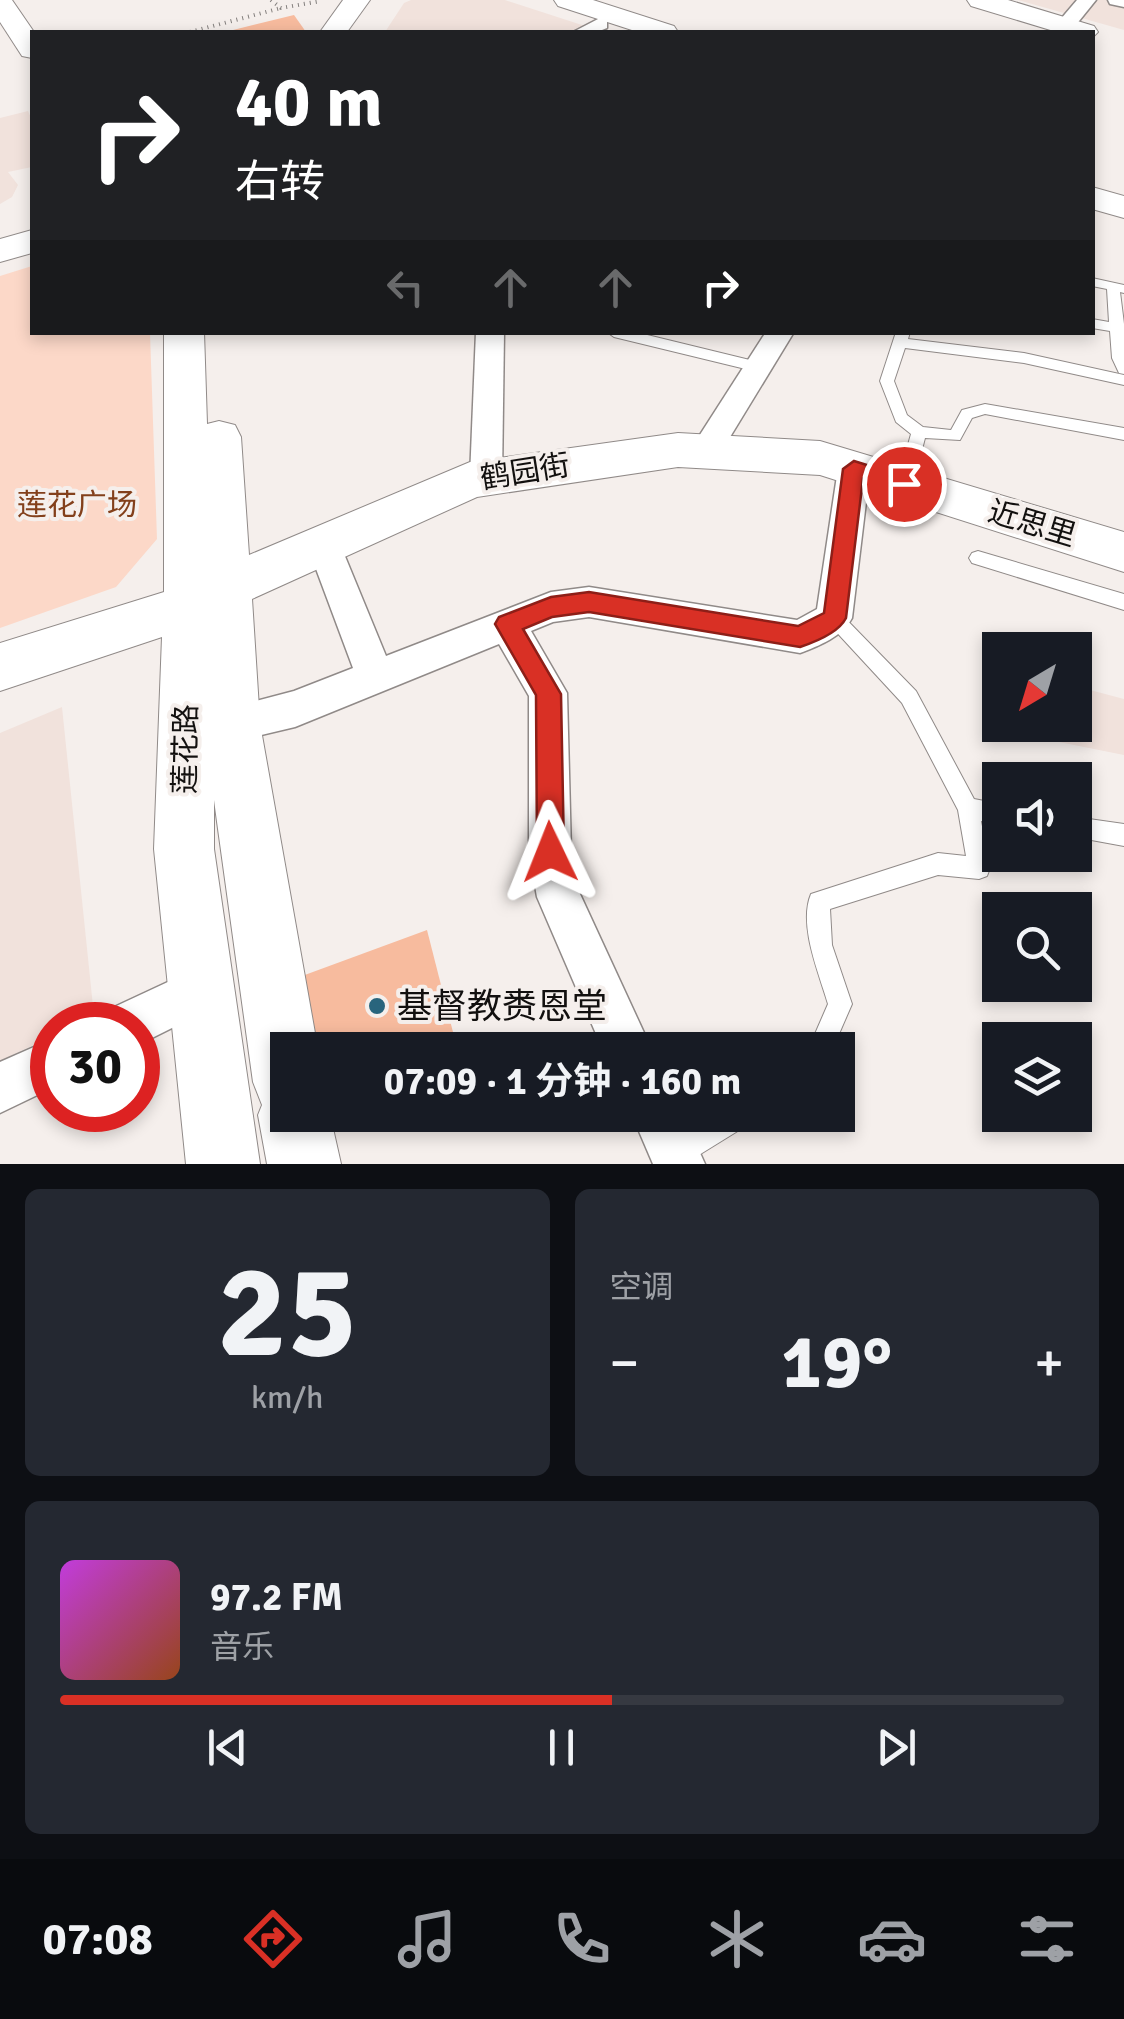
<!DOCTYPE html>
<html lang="zh">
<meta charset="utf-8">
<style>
body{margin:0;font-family:Signika,"Noto Sans SC",sans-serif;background:#242831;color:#f1f3f6;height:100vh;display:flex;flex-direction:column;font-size:38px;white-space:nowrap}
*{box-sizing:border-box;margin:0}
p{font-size:32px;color:#9ea1a6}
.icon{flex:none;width:55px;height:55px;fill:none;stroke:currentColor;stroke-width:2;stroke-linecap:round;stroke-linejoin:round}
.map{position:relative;height:1164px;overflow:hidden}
.side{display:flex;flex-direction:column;gap:25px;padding:25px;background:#0d0f14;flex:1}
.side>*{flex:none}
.hud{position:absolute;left:30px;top:30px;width:1065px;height:305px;border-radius:0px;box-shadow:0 5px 15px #0003;background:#202124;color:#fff;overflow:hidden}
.needle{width:65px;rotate:218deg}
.controls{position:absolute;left:982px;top:632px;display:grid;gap:20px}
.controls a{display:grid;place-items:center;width:110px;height:110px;border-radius:0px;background:#171b24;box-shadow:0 5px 15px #0003;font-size:50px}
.speed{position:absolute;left:30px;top:1002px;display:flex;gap:20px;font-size:50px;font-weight:700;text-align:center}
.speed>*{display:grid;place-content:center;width:130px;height:130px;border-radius:50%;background:#171b24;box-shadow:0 5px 15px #0003;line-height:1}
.speed .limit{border:15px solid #d22;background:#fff;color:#111}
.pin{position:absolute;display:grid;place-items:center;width:85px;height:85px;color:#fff;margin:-42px;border:5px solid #fff;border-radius:50%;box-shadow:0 2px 10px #0007}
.me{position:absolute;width:110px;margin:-55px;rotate:358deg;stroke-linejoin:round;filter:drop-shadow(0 0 8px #0008)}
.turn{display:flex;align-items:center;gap:35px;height:210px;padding:0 40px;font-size:45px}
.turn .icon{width:130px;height:130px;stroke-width:2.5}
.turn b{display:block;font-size:70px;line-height:85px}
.lanes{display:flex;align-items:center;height:95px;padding:0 40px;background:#0003;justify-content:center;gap:50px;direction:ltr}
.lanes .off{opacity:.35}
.big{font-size:75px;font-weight:700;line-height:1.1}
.side .tile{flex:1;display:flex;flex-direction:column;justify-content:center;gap:15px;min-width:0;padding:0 35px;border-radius:15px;background:#242831}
.side .dial{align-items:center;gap:0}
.dial b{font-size:130px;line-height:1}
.song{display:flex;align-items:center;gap:30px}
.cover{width:120px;height:120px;border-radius:15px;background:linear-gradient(135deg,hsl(290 70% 55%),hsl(20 70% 35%))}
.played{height:10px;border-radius:5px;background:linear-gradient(90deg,#d93025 55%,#363941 55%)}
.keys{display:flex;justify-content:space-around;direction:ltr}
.heat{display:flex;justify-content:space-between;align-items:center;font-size:55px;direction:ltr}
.side .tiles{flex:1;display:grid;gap:25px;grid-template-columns:1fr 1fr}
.tile:last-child{grid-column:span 2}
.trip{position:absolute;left:270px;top:1032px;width:585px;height:100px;border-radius:0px;background:#171b24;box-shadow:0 5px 15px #0003;font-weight:700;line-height:100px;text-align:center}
.tabs{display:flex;height:160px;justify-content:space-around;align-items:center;background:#090b0e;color:#9ea1a6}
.tabs .icon{width:70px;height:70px}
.tabs .on{color:#d93025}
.tabs b{font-size:45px;color:#f1f3f6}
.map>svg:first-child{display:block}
.built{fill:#f1e2dc}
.green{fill:#fcd8c8}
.building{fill:#f7bb9e}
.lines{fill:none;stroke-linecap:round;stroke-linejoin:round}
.lane-casing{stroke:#908a88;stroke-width:2}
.street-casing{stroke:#908a88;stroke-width:3}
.secondary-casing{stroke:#908a88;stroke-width:2}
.path{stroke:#837f7d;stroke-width:4;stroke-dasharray:1 5;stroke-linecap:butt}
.lane{fill:#fff;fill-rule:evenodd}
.street{fill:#fff;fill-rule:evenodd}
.secondary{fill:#fff;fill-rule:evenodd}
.route{fill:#d93025;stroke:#8d1f18;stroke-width:2.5}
.poi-dot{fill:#29657d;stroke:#f5efec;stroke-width:4}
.labels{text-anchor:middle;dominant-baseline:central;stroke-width:8;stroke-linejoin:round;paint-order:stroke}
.street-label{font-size:30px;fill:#12100f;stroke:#f5efec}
.park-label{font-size:30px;fill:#83401b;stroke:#f5efec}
.near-poi-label{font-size:35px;fill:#12100f;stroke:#f5efec;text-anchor:start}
</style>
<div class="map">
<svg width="1124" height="1164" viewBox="0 0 1124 1164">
<rect width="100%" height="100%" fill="#f5efec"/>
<g class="built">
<polygon points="411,0 505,0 585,26 572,32 385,32 404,3"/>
<polygon points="1018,0 1124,0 1124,30"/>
<polygon points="28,111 32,120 32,167 8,172 18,185 12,197 0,204 0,118"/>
<polygon points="1075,686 1124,699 1124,755 1044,739 1041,725 1075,725"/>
<polygon points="62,707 94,1016 76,1025 52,1025 52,1036 0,1061 0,733"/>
</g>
<polygon class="green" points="32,266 32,332 150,333 157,539 116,587 0,628 0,276"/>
<g class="building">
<polygon points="294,15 306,32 229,32 229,31"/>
<polygon points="427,930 454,1036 419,1050 314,1050 302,976"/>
</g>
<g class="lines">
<g class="lane-casing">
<g id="lane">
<polygon points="1092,278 1124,285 1124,293 1120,292 1124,324 1124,374 1119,373 1112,358 1110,331 1092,328 1092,319 1109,322 1107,289 1092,286"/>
<polygon points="607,332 635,332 758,362 765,367 758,372 614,337"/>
<polygon points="896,332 910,332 908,339 1024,353 1124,375 1124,385 1024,363 905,348 894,381 907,415 923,427 951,430 962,410 985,404 1124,428 1124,440 985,414 972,418 960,440 925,438 913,484 911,488 899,488 897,484 911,434 896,422 880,381"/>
<polygon points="978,551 1124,594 1124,610 972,563 969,558 972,553"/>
<path d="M834 610 840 613 916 691 974 799 1000 804V824L981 821 990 868 987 876 979 879 938 875 830 909 832 945 852 1004 832 1050H808L828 1004C819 973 798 925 811 894L938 853 966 856 958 810 902 703 828 623 825 618 828 613Z"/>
<polygon points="1075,817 1124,824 1124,846 1075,837"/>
<polygon points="717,1115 753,1115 749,1124 686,1163 668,1163 664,1154 668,1145"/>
</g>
</g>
<g class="street-casing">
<g id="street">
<polygon points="1077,0 1096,0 1071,31 1057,31 1054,27"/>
<polygon points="1108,0 1124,0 1124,7 1110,4"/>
<polygon points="600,18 607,20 607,28 597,32 573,32"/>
<polygon points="476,332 504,332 502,477 497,486 486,489 475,486 470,477"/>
<polygon points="766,332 794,332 716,460 705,464 694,460 689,452 694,444"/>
<path d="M854 457 865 460 870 469 852 618C843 636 819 646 800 653L589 617 553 622 531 631 567 693 571 852 580 894 652 1050H603L537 897 529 852V696L499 644 295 727 232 742 218 737 212 724 218 711 294 691 353 668 306 542 311 532 323 528 335 532 386 656 551 592 589 587 797 620 817 609 838 469 843 460Z"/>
<polygon points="200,967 216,974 223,990 216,1006 138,1045 138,1025 105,1025 112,1008"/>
<polygon points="52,1039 52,1088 0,1113 0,1062"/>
<polygon points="632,1115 683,1115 705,1164 653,1164"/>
</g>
</g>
<g class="secondary-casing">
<g id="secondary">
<polygon points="0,0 12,0 34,32 32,58 22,56 0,22"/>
<polygon points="343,0 370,0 347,32 320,32"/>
<polygon points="554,0 593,0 674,26 678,32 638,32 558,6"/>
<polygon points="967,0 1008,0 1094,26 1098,32 1092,38 1092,32 1057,32 971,6"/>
<polygon points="1092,187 1124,196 1124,218 1092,209"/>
<polygon points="32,230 32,253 0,262 0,239"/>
<polygon points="164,332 204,332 207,424 219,421 235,425 241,437 249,555 470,462 678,433 820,441 1124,532 1124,572 820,475 678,467 477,497 252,599 260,724 318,1050 288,1050 288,1115 330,1115 341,1164 267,1164 258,1115 262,1105 253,1082 214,800 214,849 260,1164 186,1164 154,849 162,637 0,691 0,643 164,592"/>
</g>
</g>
<g class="path">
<polyline points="271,0 281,8 321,1"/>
<polyline points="190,32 281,8"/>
</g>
<use href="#lane" class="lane"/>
<use href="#street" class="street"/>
<use href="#secondary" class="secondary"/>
</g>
<path class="route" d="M854 461 912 479 915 484 904 492 863 479 846 618C839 632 815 642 800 647L589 612 552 617 523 629 561 694 564 852 560 862 550 866 541 862 537 852 536 695 495 624 499 617 551 597 589 592 798 626 824 613 843 469Z"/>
<circle class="poi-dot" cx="377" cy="1006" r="10"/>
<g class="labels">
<g class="street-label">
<text transform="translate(525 472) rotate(-9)">鹤园街</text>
<text transform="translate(1032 524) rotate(17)">近思里</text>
<text transform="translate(186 749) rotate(-89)">莲花路</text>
</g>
<g class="park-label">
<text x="77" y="505">莲花广场</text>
</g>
<g class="near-poi-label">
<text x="397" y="1006">基督教赉恩堂</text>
</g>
</g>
</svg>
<div class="controls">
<a><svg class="needle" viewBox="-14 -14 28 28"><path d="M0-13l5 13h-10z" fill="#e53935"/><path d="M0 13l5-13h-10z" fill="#9ea1a6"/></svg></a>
<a><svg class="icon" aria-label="sound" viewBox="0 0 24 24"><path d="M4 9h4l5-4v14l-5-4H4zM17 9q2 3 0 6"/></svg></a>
<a><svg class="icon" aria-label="search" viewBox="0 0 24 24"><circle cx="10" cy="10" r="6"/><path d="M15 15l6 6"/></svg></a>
<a><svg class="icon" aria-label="layers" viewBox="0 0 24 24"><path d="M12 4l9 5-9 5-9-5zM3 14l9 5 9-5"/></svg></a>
</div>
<div class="speed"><div class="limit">30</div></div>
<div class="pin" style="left:904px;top:484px;background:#d93025"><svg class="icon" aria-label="arrive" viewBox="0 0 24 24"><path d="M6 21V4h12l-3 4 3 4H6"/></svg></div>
<svg class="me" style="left:550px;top:852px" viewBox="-20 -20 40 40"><path d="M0-17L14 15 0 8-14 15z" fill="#d93025" stroke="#fff" stroke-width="4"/></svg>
<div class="trip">07:09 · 1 分钟 · 160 m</div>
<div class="hud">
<div class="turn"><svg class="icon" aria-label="right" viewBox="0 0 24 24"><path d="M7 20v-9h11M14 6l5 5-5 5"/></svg><div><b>40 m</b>右转</div></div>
<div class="lanes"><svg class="icon off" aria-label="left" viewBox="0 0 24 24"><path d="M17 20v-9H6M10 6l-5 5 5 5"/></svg><svg class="icon off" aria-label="ahead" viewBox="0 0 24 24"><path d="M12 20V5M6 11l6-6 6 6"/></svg><svg class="icon off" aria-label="ahead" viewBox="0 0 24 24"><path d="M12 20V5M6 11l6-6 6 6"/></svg><svg class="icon" aria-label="right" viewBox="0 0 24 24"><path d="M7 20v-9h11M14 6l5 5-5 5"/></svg></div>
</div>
</div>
<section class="side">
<div class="tiles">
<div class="tile dial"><b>25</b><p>km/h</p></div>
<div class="tile"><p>空调</p>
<div class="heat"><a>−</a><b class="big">19°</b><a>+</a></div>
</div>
<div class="tile">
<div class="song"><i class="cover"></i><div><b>97.2 FM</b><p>音乐</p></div></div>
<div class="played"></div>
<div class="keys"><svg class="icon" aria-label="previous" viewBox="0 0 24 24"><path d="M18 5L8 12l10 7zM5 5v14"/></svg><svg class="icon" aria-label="pause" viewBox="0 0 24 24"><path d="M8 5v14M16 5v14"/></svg><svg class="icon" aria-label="next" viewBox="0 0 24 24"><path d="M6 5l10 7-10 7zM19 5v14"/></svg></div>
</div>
</div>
</section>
<nav class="tabs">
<b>07:08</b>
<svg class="icon on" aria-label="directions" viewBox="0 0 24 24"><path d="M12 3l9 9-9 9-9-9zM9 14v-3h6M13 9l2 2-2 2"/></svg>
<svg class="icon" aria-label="music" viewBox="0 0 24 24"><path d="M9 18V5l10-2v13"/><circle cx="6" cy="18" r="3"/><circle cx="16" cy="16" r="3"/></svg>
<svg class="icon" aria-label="phone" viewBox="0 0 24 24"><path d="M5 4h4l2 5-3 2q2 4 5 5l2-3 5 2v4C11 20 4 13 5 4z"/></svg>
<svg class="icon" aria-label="climate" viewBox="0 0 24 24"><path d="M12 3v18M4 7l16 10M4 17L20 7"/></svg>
<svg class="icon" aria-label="car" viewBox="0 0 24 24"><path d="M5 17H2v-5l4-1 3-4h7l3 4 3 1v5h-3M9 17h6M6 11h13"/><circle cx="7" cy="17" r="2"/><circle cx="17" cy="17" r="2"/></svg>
<svg class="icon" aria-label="filters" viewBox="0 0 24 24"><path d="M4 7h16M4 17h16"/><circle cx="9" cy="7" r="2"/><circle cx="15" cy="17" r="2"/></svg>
</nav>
